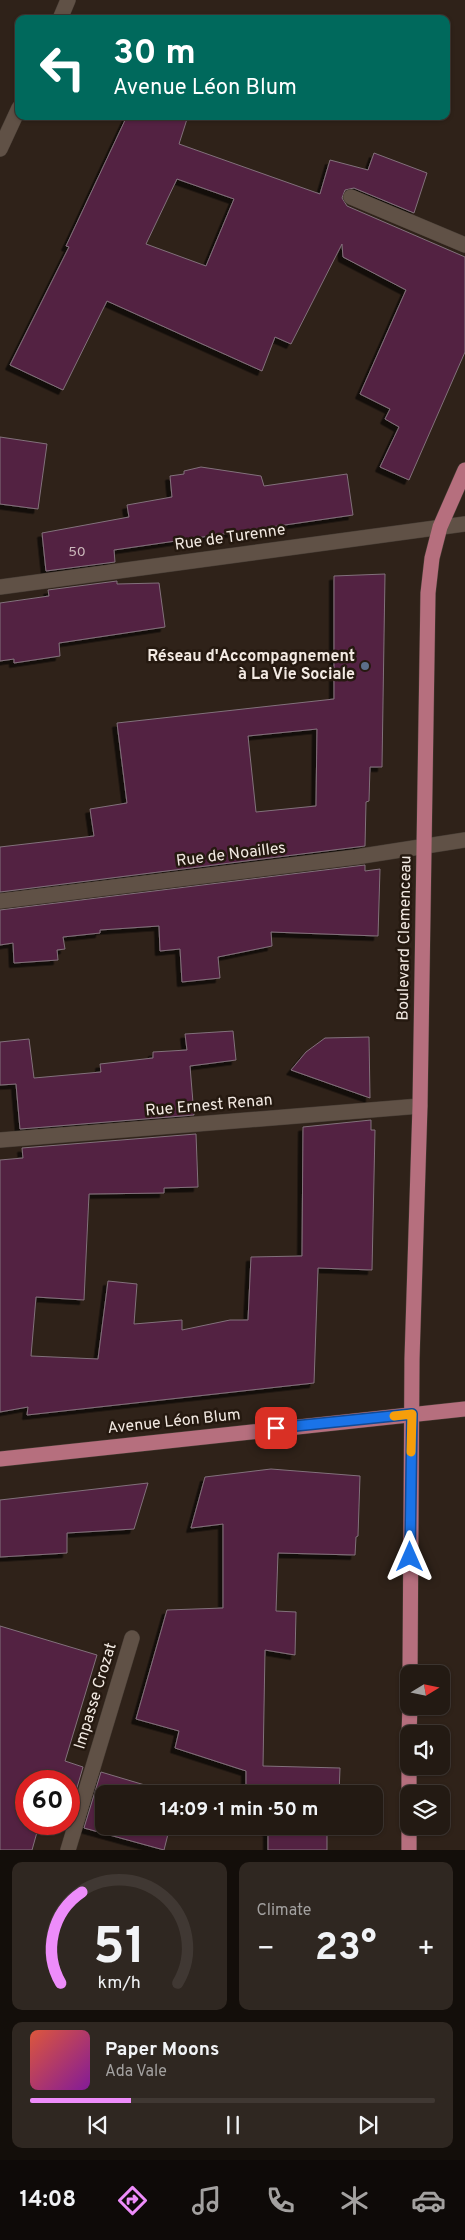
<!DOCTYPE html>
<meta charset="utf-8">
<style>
body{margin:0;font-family:Overpass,sans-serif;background:#2f2721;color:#f1f3f6;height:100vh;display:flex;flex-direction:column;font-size:19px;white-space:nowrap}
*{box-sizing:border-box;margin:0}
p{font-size:16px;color:#a3a1a0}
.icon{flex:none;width:28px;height:28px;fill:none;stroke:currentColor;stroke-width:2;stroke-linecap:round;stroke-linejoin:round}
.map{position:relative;height:1850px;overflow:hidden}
.side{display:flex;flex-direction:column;gap:12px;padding:12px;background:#130e0a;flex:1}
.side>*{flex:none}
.hud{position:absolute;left:15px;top:15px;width:435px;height:105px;border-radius:10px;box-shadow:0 1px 4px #0004,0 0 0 1px #403833;background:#00695c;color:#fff;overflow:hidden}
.needle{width:32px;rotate:80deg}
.controls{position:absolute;left:400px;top:1665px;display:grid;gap:10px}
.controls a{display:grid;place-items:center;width:50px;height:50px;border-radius:10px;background:#231a13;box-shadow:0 1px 4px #0004,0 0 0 1px #403833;font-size:25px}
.speed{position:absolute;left:15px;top:1770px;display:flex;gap:10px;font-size:25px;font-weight:700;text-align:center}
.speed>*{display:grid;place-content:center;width:65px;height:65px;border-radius:50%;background:#231a13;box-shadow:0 1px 4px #0004,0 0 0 1px #403833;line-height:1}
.speed .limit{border:8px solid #d22;background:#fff;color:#111}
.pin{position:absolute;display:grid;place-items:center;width:42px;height:42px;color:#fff;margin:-21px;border-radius:10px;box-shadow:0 2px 8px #0006}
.me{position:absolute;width:55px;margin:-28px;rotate:0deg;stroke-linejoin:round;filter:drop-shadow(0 0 4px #0008)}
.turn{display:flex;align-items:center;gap:18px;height:105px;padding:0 15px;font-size:22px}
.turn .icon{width:65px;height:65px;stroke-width:2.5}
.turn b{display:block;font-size:35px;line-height:42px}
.big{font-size:38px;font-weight:700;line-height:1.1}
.side .card{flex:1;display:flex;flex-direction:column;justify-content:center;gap:8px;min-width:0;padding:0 18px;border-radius:10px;background:#2f2721}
.side .dial{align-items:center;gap:0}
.dial svg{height:130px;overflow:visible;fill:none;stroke:#403833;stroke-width:7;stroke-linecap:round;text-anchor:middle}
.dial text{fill:#f1f3f6;stroke:none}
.song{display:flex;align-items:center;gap:15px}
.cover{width:60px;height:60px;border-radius:8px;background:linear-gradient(135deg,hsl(10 70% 55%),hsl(290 70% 35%))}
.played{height:5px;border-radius:2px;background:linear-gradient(90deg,#ed8cfa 25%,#403833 25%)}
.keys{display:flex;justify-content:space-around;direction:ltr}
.heat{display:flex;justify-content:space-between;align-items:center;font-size:28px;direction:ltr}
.side .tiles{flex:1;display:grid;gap:12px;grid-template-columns:1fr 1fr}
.card:last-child{grid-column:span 2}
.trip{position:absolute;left:95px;top:1785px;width:288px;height:50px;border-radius:10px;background:#231a13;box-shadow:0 1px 4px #0004,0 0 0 1px #403833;font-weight:700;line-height:50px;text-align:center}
.menu{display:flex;height:80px;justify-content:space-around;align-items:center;background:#0e0a08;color:#a3a1a0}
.menu .icon{width:35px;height:35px}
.menu .selected{color:#ed8cfa}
.menu b{font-size:22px;color:#f1f3f6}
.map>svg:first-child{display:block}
.building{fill:#532142;stroke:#82717b;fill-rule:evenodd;filter:url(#shadow)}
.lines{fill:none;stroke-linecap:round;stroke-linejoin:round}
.minor-casing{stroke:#473d35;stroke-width:16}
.major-casing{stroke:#473d35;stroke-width:16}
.minor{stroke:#605146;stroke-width:15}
.major{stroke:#b66f7e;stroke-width:15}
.route-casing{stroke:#114b97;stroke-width:12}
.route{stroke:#1a73e8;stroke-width:9}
.slow{stroke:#f59e0b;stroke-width:9}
.service-dot{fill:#5c6f8a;stroke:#251910;stroke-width:2}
.labels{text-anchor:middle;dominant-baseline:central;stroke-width:5;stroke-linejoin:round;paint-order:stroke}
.number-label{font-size:14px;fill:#cbb8bb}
.street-label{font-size:16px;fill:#f3eae3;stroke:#251910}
.poi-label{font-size:16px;font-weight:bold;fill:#f3eae3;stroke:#251910;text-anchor:end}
</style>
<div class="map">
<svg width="465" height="1850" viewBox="0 0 465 1850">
<defs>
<filter id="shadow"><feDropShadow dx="-4.5" dy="4.5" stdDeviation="0" flood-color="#0009"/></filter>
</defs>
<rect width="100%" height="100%" fill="#2f2219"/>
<g class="building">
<path d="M127 116H188L179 144 320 194 330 160 368 170 374 153 427 173 414 213 354 188 345 190 342 198 347 206 465 257V352L409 480 380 467 399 427 385 419 390 409 360 394 406 290 343 257 342 244 291 344 275 337 262 371 107 301 63 390 10 365 69 247 66 246ZM177 179 234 199 206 266 146 244Z"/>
<polygon points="0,437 47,444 38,509 0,504"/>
<polygon points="201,467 261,476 264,486 347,474 353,515 114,550 115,562 46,571 42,533 129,517 127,505 172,497 170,476 184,474 184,471"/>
<path d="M385 574 382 767H370L369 801 366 802 365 846 0 892V847L94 836 90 809 127 803 117 723 334 699V576ZM317 729 316 806 256 812 248 736Z"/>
<polygon points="117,581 117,584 159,583 165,627 59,643 60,656 14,663 14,659 0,661 0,603 49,596 48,590"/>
<polygon points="365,865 365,871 380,869 378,936 271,932 272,946 218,957 220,978 182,982 180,949 160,951 159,926 100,930 100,933 63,937 65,949 57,950 58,960 14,963 13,943 0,945 0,910"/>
<polygon points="233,1031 236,1060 190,1066 194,1115 20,1129 16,1084 0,1085 0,1042 29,1039 34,1078 101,1072 100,1064 153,1058 153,1052 187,1050 185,1034"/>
<polygon points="369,1037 370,1098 291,1070 306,1052 325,1038"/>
<polygon points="371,1120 371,1130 375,1130 372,1270 318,1268 314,1383 27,1415 28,1407 0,1412 0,1160 23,1158 22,1148 196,1134 198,1187 164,1188 164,1193 89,1194 84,1300 36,1297 31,1356 98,1359 108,1281 137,1284 134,1324 182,1320 182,1330 230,1320 248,1320 251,1257 302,1256 303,1127"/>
<polygon points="271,1469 360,1476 358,1536 356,1537 355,1555 278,1553 276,1611 296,1612 295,1655 265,1650 263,1766 340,1768 339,1794 246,1794 246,1771 175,1748 179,1731 136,1719 167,1610 223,1608 223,1524 191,1528 205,1477"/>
<polygon points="148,1483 134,1529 67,1533 67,1553 0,1557 0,1500"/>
<polygon points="0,1626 97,1655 65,1761 83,1767 69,1815 69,1781 26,1781 26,1824 45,1824 44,1826 39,1825 32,1850 0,1850"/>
<polygon points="101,1772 175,1794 104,1794 104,1826 170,1826 164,1850 84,1828"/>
<polygon points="266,1826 330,1826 330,1829 327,1830 327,1850 268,1850 268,1831 266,1831"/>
</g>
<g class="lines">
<g class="minor-casing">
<g id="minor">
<polyline points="60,19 68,0"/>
<polyline points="0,149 19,108"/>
<polyline points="351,197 465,245"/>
<polyline points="0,587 465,524"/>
<polyline points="0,901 356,857 465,840"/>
<polyline points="0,1140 420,1106"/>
<polyline points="68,1850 132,1638"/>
</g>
</g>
<g class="major-casing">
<g id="major">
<polyline points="0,1459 465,1409"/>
<polyline points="410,1674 412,1359 420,1106 428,593 432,558 440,527 465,470"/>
<polyline points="409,1734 410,1706"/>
<polyline points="409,1794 409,1766"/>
<polyline points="409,1850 409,1815"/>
</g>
</g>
<use href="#minor" class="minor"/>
<use href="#major" class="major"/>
</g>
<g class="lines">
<g class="route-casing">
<polyline id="route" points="276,1428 412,1414 410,1557"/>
</g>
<use href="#route" class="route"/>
<polyline class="slow" points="394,1416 412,1414 411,1452"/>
</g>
<circle class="service-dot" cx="365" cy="666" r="5"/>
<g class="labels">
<g class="number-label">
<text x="77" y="552">50</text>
</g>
<g class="street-label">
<text transform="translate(230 538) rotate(-8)">Rue de Turenne</text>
<text transform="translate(231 855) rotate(-7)">Rue de Noailles</text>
<text transform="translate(405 938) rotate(-89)">Boulevard Clemenceau</text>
<text transform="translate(209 1106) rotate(-5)">Rue Ernest Renan</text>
<text transform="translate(174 1422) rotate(-6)">Avenue Léon Blum</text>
<text transform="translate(96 1696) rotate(-73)">Impasse Crozat</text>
</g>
<g class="poi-label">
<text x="355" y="657">Réseau d'Accompagnement<tspan x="355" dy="18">à La Vie Sociale</tspan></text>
</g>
</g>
</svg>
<div class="controls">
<a><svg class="needle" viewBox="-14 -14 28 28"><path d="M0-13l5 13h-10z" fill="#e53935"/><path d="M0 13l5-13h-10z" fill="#a3a1a0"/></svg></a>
<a><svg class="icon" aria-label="sound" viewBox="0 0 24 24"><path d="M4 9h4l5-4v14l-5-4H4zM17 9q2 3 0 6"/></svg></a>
<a><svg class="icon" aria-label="layers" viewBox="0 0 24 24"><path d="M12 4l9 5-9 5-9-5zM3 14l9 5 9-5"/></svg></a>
</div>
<div class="speed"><div class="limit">60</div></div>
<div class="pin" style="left:276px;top:1428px;background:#d93025"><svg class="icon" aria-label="arrive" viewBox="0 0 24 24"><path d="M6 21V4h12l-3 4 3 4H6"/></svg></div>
<svg class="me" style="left:410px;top:1557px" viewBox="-20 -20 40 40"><path d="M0-17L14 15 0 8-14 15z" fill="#1a73e8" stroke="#fff" stroke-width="4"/></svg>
<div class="trip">14:09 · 1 min · 50 m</div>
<div class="hud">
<div class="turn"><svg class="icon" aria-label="left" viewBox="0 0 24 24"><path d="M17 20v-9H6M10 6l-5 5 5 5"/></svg><div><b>30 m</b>Avenue Léon Blum</div></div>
</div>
</div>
<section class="side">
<div class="tiles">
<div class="card dial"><svg viewBox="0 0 100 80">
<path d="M14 69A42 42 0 1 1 86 69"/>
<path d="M14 69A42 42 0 0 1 27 13" stroke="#ed8cfa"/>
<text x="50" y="56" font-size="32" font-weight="700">51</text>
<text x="50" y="72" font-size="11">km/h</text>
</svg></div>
<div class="card"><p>Climate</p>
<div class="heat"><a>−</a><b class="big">23°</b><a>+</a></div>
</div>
<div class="card">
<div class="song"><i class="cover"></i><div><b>Paper Moons</b><p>Ada Vale</p></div></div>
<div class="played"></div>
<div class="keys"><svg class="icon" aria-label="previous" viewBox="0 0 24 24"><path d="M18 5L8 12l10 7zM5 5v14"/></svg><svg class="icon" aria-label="pause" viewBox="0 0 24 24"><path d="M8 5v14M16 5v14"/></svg><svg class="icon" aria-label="next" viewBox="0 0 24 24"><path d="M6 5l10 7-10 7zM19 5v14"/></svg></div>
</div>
</div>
</section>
<nav class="menu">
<b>14:08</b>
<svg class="icon selected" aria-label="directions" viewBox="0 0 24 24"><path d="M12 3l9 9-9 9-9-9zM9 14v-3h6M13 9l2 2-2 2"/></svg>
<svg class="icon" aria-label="music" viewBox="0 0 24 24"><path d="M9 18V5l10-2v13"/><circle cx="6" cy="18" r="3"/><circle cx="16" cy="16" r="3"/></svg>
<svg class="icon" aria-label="phone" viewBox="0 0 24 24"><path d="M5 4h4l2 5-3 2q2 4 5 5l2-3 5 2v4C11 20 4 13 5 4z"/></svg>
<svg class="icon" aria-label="climate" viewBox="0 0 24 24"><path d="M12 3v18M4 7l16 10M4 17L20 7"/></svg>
<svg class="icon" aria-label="car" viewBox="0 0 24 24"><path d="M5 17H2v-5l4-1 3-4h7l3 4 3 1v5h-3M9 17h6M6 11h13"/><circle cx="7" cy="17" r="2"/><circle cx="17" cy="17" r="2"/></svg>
</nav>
